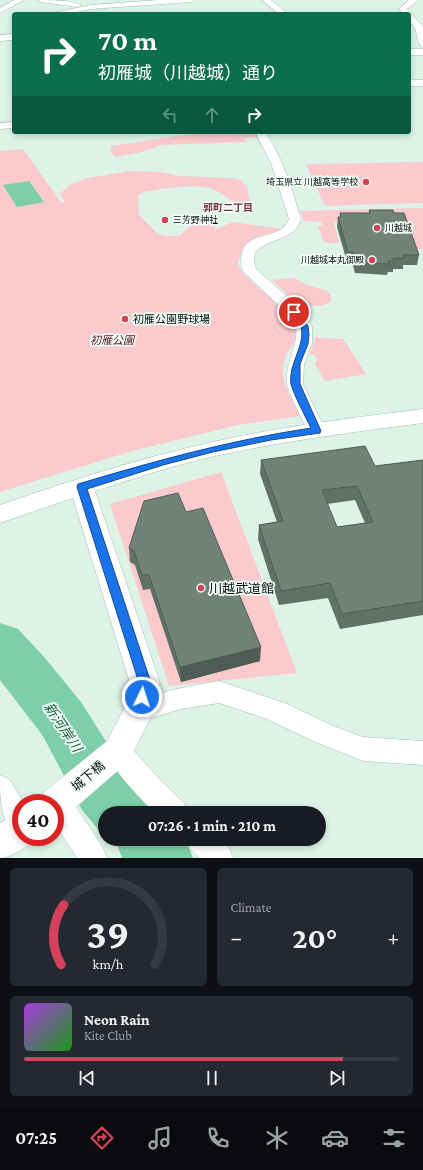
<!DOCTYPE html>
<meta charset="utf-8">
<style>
body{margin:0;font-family:"Crimson Pro","Noto Sans JP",serif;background:#242831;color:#f1f3f6;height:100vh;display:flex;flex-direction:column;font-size:15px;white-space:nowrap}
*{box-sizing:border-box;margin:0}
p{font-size:13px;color:#9ea1a6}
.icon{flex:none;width:22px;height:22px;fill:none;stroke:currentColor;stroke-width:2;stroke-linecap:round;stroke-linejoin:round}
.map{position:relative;height:858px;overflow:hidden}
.sheet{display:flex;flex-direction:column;gap:10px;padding:10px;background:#0d0f14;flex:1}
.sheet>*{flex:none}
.guide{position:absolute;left:12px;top:12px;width:399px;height:122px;border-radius:4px;box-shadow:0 2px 6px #0003;background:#0b6e4f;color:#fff;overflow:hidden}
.speed{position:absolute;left:12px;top:794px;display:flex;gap:8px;font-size:20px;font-weight:700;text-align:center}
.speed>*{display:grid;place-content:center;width:52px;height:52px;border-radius:50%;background:#171b24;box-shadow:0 2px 6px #0003;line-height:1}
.speed .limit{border:6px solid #d22;background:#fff;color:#111}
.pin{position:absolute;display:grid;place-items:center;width:34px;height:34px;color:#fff;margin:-17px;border:2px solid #fff;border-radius:50%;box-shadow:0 1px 4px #0007}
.me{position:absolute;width:44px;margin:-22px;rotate:4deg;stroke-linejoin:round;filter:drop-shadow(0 0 3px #0008)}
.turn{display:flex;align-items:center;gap:14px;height:84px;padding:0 20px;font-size:18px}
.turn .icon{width:52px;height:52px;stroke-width:2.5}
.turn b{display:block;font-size:28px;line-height:34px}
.lanes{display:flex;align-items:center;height:38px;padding:0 20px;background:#0003;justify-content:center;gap:20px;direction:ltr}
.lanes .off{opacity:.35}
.big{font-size:30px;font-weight:700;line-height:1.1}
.sheet .tile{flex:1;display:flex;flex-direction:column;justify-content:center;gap:6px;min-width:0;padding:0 14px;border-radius:6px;background:#242831}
.sheet .dial{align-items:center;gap:0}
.dial svg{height:104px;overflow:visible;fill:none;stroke:#363941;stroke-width:7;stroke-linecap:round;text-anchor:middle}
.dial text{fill:#f1f3f6;stroke:none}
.song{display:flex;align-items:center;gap:12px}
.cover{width:48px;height:48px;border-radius:6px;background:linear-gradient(135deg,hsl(280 70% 55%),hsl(120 70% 35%))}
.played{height:4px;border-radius:2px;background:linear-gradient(90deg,#d3425a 85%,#363941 85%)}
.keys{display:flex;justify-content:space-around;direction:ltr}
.heat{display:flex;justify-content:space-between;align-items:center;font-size:22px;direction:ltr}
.sheet .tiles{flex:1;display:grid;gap:10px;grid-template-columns:1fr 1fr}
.tile:last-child{grid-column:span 2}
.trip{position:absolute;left:98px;top:806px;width:228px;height:40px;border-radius:20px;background:#171b24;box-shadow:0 2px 6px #0003;font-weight:700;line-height:40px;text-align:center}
.tab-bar{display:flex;height:64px;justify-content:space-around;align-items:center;background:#090b0e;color:#9ea1a6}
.tab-bar .icon{width:28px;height:28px}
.tab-bar .active{color:#d3425a}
.tab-bar b{font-size:18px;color:#f1f3f6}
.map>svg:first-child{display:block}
.green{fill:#facacc}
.water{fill:#7dcfa9}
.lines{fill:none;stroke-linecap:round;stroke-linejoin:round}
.river{fill:#7dcfa9;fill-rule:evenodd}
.street-casing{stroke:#a8bcb2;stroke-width:1}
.secondary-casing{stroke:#a8bcb2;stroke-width:1}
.street{fill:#fff;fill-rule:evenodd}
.secondary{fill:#fff;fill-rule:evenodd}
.wall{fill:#607168;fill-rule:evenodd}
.shaded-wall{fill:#4e5c55}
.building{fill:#708379;stroke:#4e5c55;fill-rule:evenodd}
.route{fill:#1a73e8;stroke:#114b97}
.poi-dot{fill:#d3425a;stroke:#f1fef7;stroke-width:1.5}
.labels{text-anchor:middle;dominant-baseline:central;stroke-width:3.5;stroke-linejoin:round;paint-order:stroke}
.far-poi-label{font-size:9px;fill:#080f0b;stroke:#f1fef7;text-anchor:end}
.far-neighbourhood-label{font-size:10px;font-weight:bold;fill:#762f38;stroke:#f1fef7}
.poi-label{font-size:11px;fill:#080f0b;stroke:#f1fef7;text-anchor:start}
.park-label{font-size:11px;font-style:italic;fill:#570f1d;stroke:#f1fef7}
.near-poi-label{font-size:13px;fill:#080f0b;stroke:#f1fef7;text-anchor:start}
.near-street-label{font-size:13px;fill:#080f0b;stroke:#f1fef7}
.near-water-label{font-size:14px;font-style:italic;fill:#1d5c43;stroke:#f1fef7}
</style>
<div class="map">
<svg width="423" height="858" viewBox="0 0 423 858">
<rect width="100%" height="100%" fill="#def3e8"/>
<g class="green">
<polygon points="206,132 254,132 258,137 244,138 246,142 161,145 142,152 115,157 109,149 112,149 110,146"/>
<path d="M23 149 61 202 63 203 65 202 60 194 69 185 87 178 130 171 159 172 181 176 232 178 241 180 247 188 250 201C230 208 225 191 208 188 186 184 164 189 143 192L138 196 139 215 158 234 166 236H179L197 221 207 219 211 221 215 228 214 230 233 222 282 229C276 233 267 234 260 236 248 240 239 253 238 265 241 270 244 274 248 278 260 290 295 314 296 333 296 343 288 350 285 358 278 380 291 397 301 416L238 425 132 451 0 492V151Z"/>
<polygon points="423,162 423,203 325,206 306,164"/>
<polygon points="423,208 423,249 406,249 403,222 334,222 339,243 324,243 318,226 322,225 322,222 304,221 300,211"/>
<path d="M290 278C298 278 302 283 311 286 318 289 325 287 331 295V301L325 305 304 307 288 295 272 280Z"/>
<polygon points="316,336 319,338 343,339 366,374 325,381 315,364 317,359 314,355 310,355"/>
<polygon points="221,472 297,673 169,686 110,504"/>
</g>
<polygon class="water" points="29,181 44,202 17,207 3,185"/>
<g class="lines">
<g class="river">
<polygon points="0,623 18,629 45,658 81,702 124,770 144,792 152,812 156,813 105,813 105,835 102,834 82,810 43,736 0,680"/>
<polygon points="115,839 185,839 193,858 122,858"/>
</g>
<g class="street-casing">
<g id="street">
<polygon points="14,0 24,0 0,13 0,8"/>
<path d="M37 0C48 0 72 0 81 5L77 7 41 2Z"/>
<polygon points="159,0 195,0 191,2 91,9 68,14 53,14 57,12 91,5"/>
<polygon points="262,0 271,0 288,14 279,14"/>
<polygon points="409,0 418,0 407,9 423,27 423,47 419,44 415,28 409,21 409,14 403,14 399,9"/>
<polygon points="14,34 14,40 0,41 0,35"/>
<rect x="409" y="49" width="14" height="6"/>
<rect x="409" y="80" width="14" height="6"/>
<polygon points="14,122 14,128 0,129 0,123"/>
<path d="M255 132H265C283 159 292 189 301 219 294 241 269 238 255 252L254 260 256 269 292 301 306 316 312 326V344L304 364 303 384 326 431 323 435 317 437 311 435 308 431C303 421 288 392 287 383 284 361 303 342 294 320L242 270C234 225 279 245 289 219L271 163Z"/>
<path d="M219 681 285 703 331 725 363 737 423 741V765L363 761 313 741 267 719 219 703 181 709 139 722 130 719 127 711 130 703C159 692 188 686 219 681Z"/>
<path d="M118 739 127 743 161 781 184 803 188 813H155C138 796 115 773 105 751L109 743Z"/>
<path d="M0 775 9 779 24 803H21V837H23L21 838C0 827 0 799 0 775Z"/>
<polygon points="57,789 67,793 103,848 107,858 77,858 55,824 55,803 43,802 47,793"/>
<polygon points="186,839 220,839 229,848 233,858 199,858 190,849"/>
</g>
</g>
<g class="secondary-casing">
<g id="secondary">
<path d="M423 409V423C353 432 284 441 215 456 175 465 135 478 95 491L160 683 154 711 129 761 67 815 55 820V803H39L43 793 107 741 124 709 130 683 73 498 0 523V505C70 481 140 458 213 442 282 426 353 418 423 409Z"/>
<path d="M21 812V837H35C31 846 10 858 0 858V823Z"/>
</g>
</g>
<use href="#street" class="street"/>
<use href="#secondary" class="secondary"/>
</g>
<g class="wall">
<polygon points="369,210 394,213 419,255 417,265 403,265 403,269 393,269 393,272 388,272 387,275 355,273 352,262 347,262 337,227 338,217 340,217 340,213 369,213"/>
<path d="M261 460 375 466 423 460V615L340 629 328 598 279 605 258 539 259 525 277 522 260 474ZM355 500 365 523 337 527 327 504Z"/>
<polygon points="186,512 260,661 181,682 150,589 143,590 135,565 130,562 129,548"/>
</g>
<polygon class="shaded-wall" points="261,647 260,661 181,682 180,667"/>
<g class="building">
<polygon points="369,210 393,210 394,213 404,213 419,255 403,255 404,258 393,258 394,261 388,261 389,264 356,263 353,252 348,252 338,217 341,217 340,213 370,213"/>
<path d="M365 446 375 466 423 460V601L342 614 330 583 281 591 259 525 283 521 261 460ZM357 486 373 522 337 527 322 490Z"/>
<polygon points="178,493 186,512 203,508 261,647 180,667 149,575 142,575 134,551 129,548 144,501"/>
</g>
<path class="route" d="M294 309 296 310 308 326 309 334 308 344 300 364V384L321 431 320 433 271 440 213 452 163 465 87 489 151 683 146 701 142 703 138 701 136 697 139 683 77 487 78 484C155 461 231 440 311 428 306 418 293 393 291 384 288 364 306 345 301 327 299 322 293 316 290 312Z"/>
<g class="poi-dot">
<circle cx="366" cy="182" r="4"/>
<circle cx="165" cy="220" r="4"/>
<circle cx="377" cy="228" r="4"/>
<circle cx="372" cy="260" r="4"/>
<circle cx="125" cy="319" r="4"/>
<circle cx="201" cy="588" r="4"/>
</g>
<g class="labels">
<g class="far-poi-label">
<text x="358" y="182">埼玉県立 川越高等学校</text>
<text x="173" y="220" text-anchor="start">三芳野神社</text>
<text x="385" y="228" text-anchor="start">川越城</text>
<text x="364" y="260">川越城本丸御殿</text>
</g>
<g class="far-neighbourhood-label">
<text x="228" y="207">郭町二丁目</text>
</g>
<g class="poi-label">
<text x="133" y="319">初雁公園野球場</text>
</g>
<g class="park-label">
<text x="112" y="340">初雁公園</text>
</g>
<g class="near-poi-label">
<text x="209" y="588">川越武道館</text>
</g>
<g class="near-street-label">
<text transform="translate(88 776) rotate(-40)">城下橋</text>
</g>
<g class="near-water-label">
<text transform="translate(63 727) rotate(56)">新河岸川</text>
</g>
</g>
</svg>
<div class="speed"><div class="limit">40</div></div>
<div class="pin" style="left:294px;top:312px;background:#d93025"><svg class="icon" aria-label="arrive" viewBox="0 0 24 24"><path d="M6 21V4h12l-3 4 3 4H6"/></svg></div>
<svg class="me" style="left:142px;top:697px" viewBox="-20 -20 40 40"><circle r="17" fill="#1a73e8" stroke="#fff" stroke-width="3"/><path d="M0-11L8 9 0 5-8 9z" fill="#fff"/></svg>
<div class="trip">07:26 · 1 min · 210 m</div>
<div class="guide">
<div class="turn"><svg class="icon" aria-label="right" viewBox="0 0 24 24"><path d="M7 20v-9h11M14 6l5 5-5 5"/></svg><div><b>70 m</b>初雁城（川越城）通り</div></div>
<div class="lanes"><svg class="icon off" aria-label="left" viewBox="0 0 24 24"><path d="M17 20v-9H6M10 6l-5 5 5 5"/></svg><svg class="icon off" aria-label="ahead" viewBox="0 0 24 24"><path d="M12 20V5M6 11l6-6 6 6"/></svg><svg class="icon" aria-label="right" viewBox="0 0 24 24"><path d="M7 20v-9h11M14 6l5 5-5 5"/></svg></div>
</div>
</div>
<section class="sheet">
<div class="tiles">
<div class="tile dial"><svg viewBox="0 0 100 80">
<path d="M14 69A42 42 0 1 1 86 69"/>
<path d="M14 69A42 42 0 0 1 16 23" stroke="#d3425a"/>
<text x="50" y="56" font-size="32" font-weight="700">39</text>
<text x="50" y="72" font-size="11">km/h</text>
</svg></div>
<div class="tile"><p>Climate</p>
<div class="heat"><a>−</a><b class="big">20°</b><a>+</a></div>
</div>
<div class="tile">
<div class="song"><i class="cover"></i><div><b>Neon Rain</b><p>Kite Club</p></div></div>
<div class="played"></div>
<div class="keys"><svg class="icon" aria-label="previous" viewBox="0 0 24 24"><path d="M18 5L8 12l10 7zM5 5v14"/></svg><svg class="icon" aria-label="pause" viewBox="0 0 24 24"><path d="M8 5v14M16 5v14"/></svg><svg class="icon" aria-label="next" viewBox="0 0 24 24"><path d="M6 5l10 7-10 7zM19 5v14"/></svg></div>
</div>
</div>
</section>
<nav class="tab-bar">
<b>07:25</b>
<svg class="icon active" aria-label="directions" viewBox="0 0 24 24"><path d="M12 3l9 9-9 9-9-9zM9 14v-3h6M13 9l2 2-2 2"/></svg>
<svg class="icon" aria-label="music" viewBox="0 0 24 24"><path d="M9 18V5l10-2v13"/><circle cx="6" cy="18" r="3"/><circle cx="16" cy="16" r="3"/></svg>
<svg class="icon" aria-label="phone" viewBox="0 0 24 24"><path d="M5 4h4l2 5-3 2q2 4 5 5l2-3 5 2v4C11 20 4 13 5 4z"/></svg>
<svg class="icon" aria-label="climate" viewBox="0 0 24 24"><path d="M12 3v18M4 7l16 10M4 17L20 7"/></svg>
<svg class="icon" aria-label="car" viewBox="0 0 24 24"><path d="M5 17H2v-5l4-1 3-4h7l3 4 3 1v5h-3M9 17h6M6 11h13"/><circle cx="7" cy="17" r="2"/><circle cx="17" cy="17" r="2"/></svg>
<svg class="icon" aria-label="filters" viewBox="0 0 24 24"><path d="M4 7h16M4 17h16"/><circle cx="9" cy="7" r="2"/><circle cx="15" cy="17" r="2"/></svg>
</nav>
